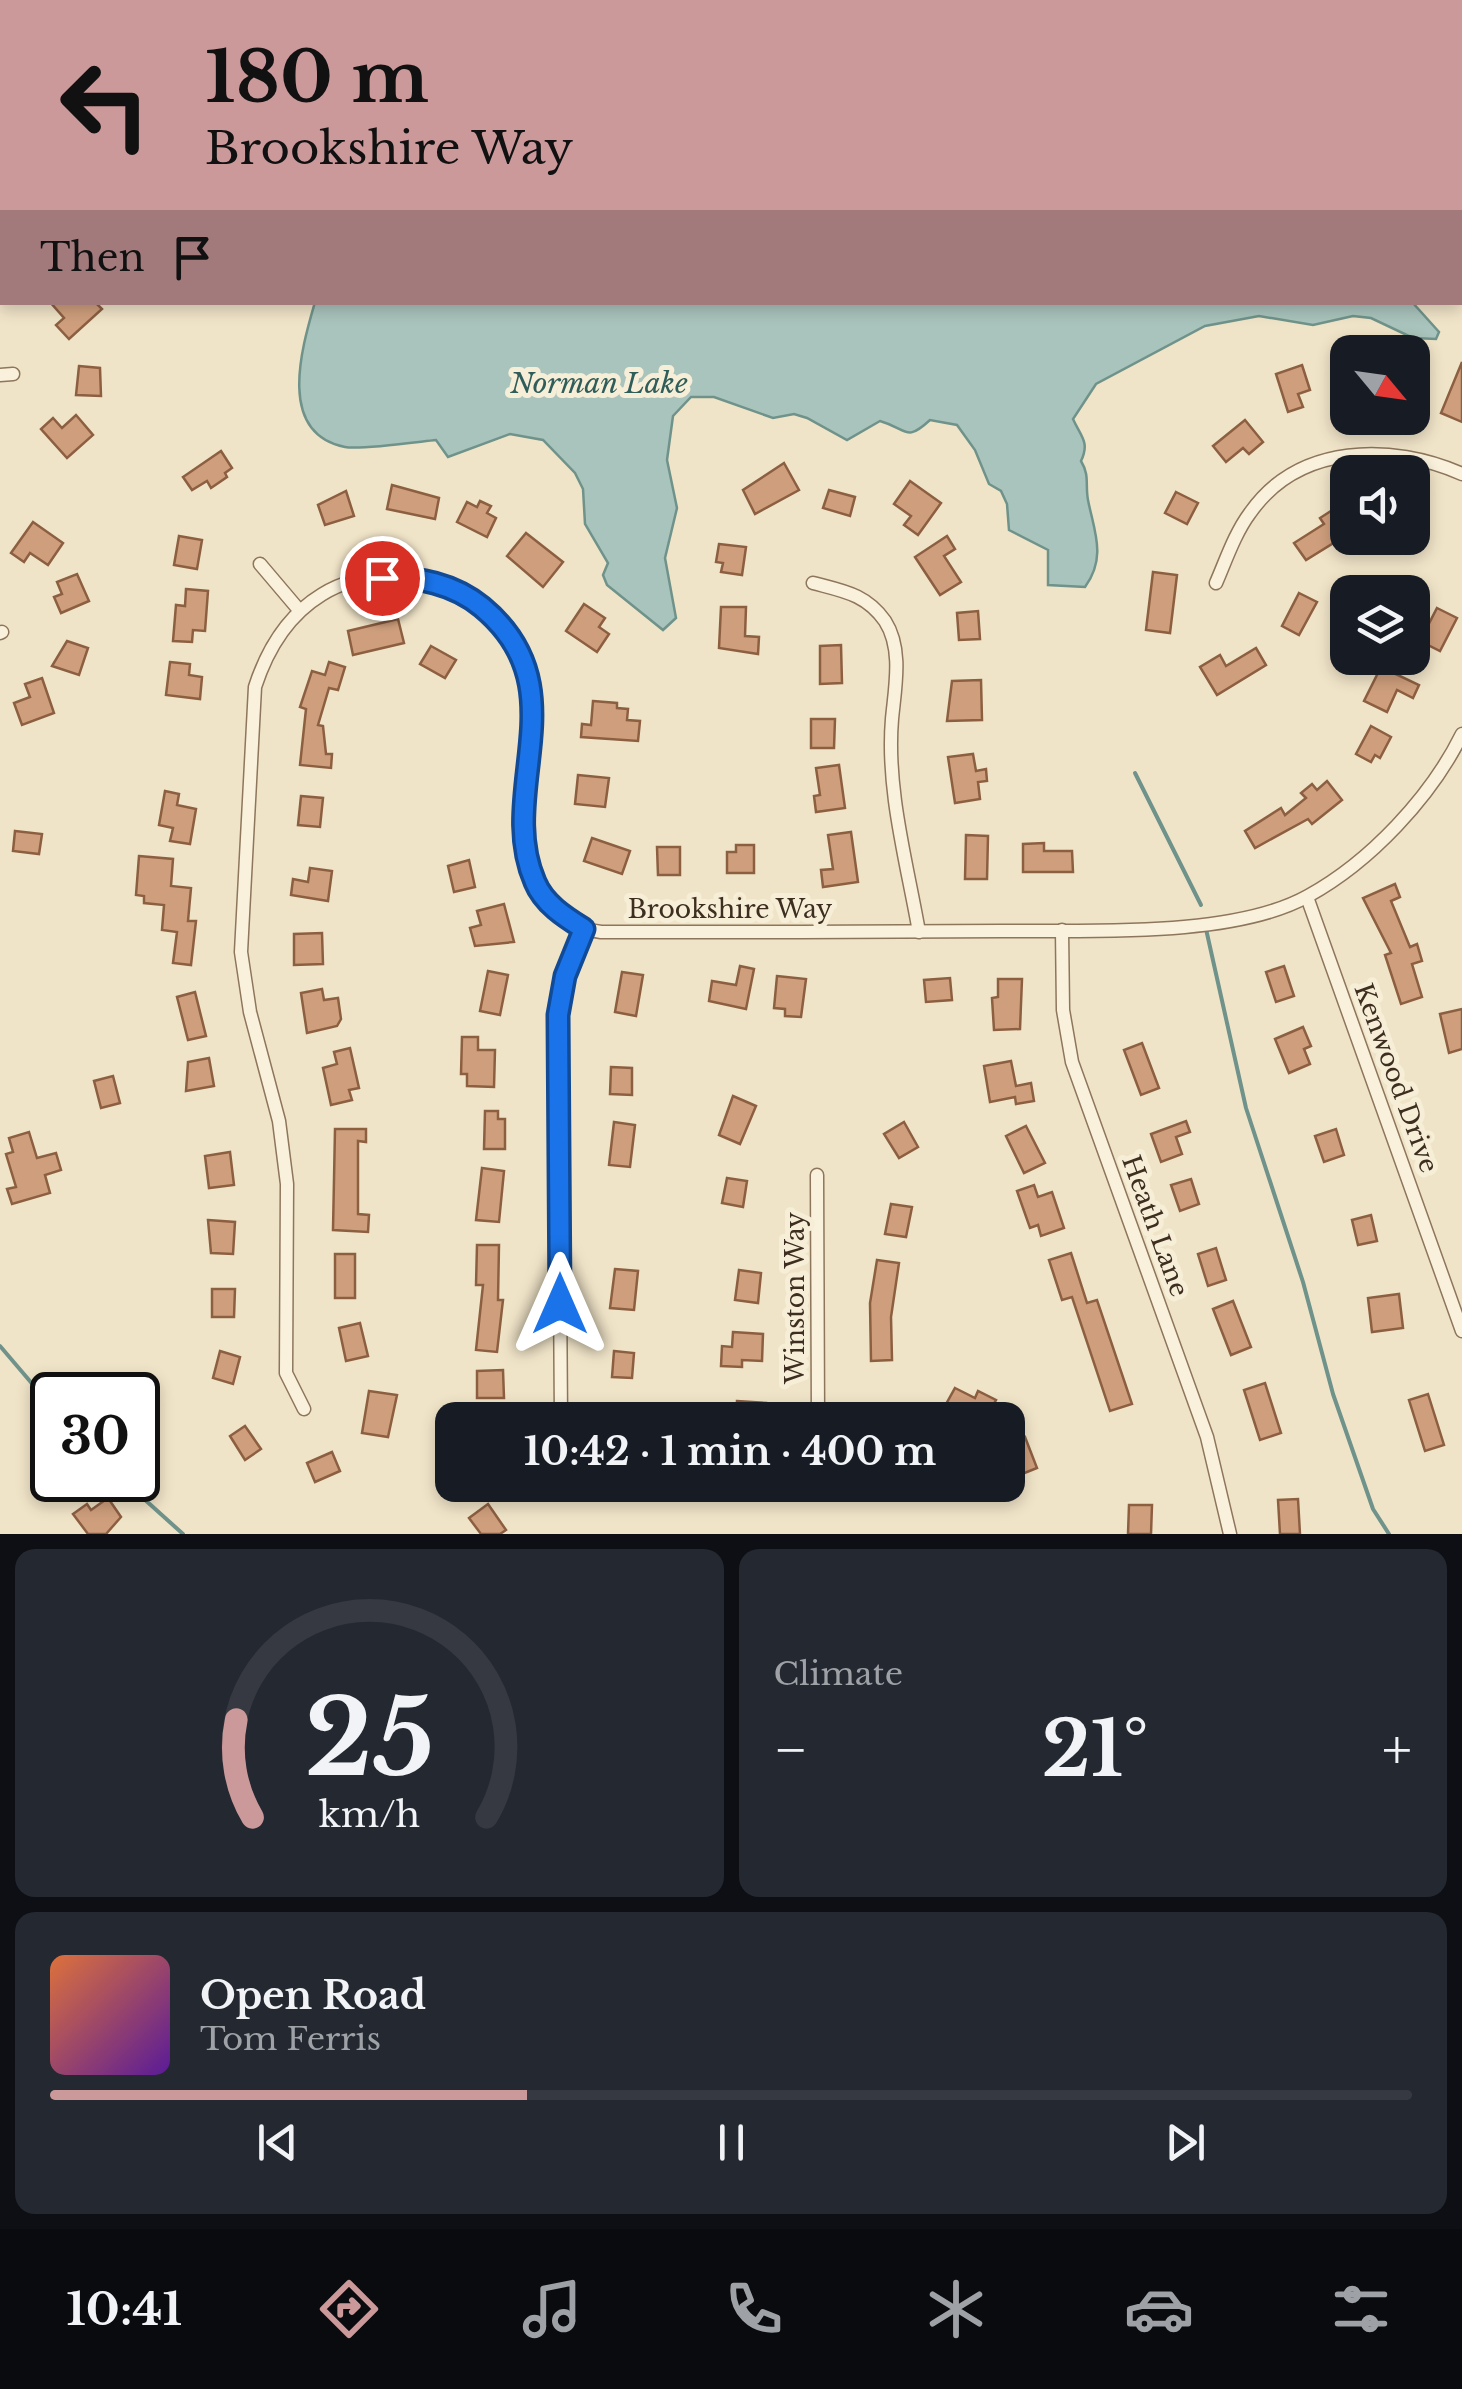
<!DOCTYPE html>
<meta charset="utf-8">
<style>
body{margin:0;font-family:"Libre Baskerville",serif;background:#242831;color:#f1f3f6;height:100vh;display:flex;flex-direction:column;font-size:38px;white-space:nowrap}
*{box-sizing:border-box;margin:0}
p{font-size:32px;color:#9ea1a6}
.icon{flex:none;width:55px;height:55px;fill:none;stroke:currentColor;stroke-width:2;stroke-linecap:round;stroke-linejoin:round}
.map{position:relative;height:1534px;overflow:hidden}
.side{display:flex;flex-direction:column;gap:15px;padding:15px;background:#0d0f14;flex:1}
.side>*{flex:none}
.hud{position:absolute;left:0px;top:0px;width:1462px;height:305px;box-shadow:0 5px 15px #0003;background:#cc999b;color:#111;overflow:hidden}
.needle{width:65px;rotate:119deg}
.fabs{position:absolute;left:1330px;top:335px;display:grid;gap:20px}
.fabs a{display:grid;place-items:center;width:100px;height:100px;border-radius:20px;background:#171b24;box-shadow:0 5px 15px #0003;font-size:50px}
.speed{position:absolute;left:30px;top:1372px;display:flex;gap:20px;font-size:50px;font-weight:700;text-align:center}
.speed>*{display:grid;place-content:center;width:130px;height:130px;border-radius:50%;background:#171b24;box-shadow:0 5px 15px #0003;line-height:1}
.speed .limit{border:5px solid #111;border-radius:15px;background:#fff;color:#111}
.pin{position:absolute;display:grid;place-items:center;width:85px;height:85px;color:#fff;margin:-42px;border:5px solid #fff;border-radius:50%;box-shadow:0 2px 10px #0007}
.me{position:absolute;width:110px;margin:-55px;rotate:0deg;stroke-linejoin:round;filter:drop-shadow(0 0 8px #0008)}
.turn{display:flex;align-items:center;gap:35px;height:210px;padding:0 40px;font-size:45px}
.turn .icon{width:130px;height:130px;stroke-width:2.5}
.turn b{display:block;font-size:70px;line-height:85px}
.then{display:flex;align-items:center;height:95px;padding:0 40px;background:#0003;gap:20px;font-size:38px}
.big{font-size:75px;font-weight:700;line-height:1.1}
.side .widget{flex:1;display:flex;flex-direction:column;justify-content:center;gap:15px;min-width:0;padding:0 35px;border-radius:20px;background:#242831}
.side .dial{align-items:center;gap:0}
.dial svg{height:260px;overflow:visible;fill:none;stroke:#363941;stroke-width:7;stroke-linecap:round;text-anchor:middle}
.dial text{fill:#f1f3f6;stroke:none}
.song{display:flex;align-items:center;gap:30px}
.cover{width:120px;height:120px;border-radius:15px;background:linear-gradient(135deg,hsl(20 70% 55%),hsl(270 70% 35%))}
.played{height:10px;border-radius:5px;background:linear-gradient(90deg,#cc999b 35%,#363941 35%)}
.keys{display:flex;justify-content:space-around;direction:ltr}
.heat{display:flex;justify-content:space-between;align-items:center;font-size:55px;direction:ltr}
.side .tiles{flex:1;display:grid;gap:15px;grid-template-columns:1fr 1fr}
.widget:last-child{grid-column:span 2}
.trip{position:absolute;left:435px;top:1402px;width:590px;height:100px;border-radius:20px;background:#171b24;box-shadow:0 5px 15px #0003;font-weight:700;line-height:100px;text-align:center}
.menu{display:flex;height:160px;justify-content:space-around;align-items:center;background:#090b0e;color:#9ea1a6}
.menu .icon{width:70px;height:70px}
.menu .current{color:#cc999b}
.menu b{font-size:45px;color:#f1f3f6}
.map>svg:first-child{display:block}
.water{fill:#a9c4bc;stroke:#6f938a;stroke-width:2.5}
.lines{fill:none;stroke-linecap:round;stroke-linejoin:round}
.stream{stroke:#6f938a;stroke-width:4}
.building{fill:#cf9f7d;stroke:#8d5f41;stroke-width:2.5}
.street-casing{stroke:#8d765c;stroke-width:15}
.street{stroke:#faf1dc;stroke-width:12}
.route-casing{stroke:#114b97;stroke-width:25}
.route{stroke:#1a73e8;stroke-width:18}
.labels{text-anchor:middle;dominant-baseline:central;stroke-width:10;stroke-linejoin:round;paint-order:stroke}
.street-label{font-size:25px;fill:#3d2e20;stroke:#f7eed8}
.water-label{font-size:28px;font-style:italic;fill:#2f5d5a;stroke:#f7eed8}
</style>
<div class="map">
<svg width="1462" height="1534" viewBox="0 0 1462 1534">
<rect width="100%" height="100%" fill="#f0e4c8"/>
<path class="water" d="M315 302H1412L1439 332 1436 339 1413 338 1371 318 1353 316 1313 325 1259 316 1205 326 1096 384 1073 419C1081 437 1090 442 1081 461 1090 476 1085 484 1088 500 1094 531 1107 557 1085 587L1048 585V550L1009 530 1007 504 1001 491 989 484 975 450 957 425 930 420C905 443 908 429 880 421L847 440 807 418 794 414 773 418 714 397H691L673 416 667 460 677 508 665 558 676 618 663 630 607 585 603 575 608 563 585 524 583 489 575 473 543 440 510 434 448 457 436 440C417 442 360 450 345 447 276 433 302 347 315 302Z"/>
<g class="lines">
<g class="stream">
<polyline points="0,103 2,103"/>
<polyline points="1460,294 1462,295"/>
<polyline points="1135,773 1201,905"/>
<polyline points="1206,929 1246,1108 1303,1282 1333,1394 1373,1509 1389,1534"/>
<polyline points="0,1346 52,1407"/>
<polyline points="123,1480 183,1534"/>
</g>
</g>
<g class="building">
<polygon points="50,302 95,302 102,309 69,339 56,325 64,318"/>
<polygon points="1462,362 1462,422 1441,413"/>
<polygon points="1302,365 1310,390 1298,394 1303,407 1288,412 1276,374"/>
<polygon points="79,366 100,368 101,396 76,395"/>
<polygon points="76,415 93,435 67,458 41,429 53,418 62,428"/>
<polygon points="1245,420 1263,442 1249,454 1243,448 1226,462 1213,446"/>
<polygon points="221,451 232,468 225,473 227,477 211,488 207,481 192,490 183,477"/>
<polygon points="784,463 799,490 755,514 743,490"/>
<polygon points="910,481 941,503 918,535 904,525 911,516 894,504"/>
<polygon points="392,485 439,498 435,519 387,509"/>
<polygon points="829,490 855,497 850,516 823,508"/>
<polygon points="346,491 354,516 325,525 318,505"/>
<polygon points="1176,492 1198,503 1187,524 1165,513"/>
<polygon points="480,501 491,506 487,513 496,518 487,537 457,522 467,502 477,507"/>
<polygon points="1334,509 1348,534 1306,560 1294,543 1324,524 1320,518"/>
<polygon points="33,522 63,543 48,565 30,553 24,562 11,553"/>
<polygon points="526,533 563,562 543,587 507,556"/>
<polygon points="179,536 202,540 197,569 174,565"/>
<polygon points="947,536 955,549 944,556 961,582 940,595 915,557"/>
<polygon points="719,544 746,547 742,575 721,572 723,563 716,562"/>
<polygon points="1153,572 1177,575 1170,633 1146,630"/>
<polygon points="77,574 89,601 61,613 54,597 62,594 57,582"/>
<polygon points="186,589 208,591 205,631 193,630 192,642 173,641 176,605 185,606"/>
<polygon points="1299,593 1317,602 1299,635 1282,626"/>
<polygon points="584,604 605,618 599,627 609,634 597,652 566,631"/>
<polygon points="721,607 746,607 745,636 759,637 758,654 719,648"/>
<polygon points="1437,608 1457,618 1440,651 1420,641"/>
<polygon points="978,611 980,639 959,640 957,613"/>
<polygon points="398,619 404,643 353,655 348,631"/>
<polygon points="67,641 88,648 79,675 52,666"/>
<polygon points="841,645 842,683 820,684 820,646"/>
<polygon points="431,646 456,660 445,678 420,664"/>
<polygon points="1256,648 1266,665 1217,695 1200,667 1220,655 1226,666"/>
<polygon points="170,662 190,664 189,675 202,677 200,699 166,695"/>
<polygon points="329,662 345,667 338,690 329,688 318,725 323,726 326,754 332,754 331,768 300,765 306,709 300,707 312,671 325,675"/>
<polygon points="1381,667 1419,685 1413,698 1397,690 1387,712 1364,701"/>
<polygon points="42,678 54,713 22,725 14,703 30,697 25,684"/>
<polygon points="981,680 982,720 947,721 952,681"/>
<polygon points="593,701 617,703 617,708 628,709 627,720 640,721 638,741 581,737 582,724 591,725"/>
<polygon points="811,719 835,719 834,748 811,748"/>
<polygon points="1371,726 1391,737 1380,758 1375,755 1371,762 1356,754"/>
<polygon points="973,754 976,771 986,769 987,781 978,782 980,799 955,803 948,757"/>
<polygon points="839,765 845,808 816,812 814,796 820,795 816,768"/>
<polygon points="578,775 609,778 605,807 575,804"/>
<polygon points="1327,781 1342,800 1312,824 1308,819 1255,848 1245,831 1281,808 1285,815 1306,798 1301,793 1312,784 1317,790"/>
<polygon points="165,791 179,794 177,805 196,809 190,844 170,841 173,828 159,825"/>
<polygon points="301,796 323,798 320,827 298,825"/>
<polygon points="15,831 42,834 39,854 13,851"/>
<polygon points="851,832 858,882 823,887 821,870 833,869 828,835"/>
<polygon points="966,835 988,836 987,879 965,879"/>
<polygon points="592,838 630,851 622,874 584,861"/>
<polygon points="1044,843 1044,851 1072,851 1073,872 1023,872 1023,844"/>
<polygon points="736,845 754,845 754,873 727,873 727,852 736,852"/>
<polygon points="657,847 680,847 680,875 658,875"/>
<polygon points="139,856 173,859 171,886 191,888 188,921 196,921 191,965 173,963 177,932 162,930 164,905 144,903 144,896 136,895"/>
<polygon points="469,860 475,887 454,892 448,866"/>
<polygon points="310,868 332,871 328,901 291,895 293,879 308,882"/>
<polygon points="1395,884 1400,897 1391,901 1410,947 1417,944 1422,961 1412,964 1422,997 1401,1004 1385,955 1391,953 1363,898"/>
<polygon points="504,904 514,942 475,946 470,928 481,925 477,911"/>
<polygon points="322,933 323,964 294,965 294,934"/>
<polygon points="740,966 754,969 746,1009 709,1001 712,981 736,985"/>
<polygon points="1284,966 1294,996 1276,1002 1266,972"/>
<polygon points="488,971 508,975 500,1015 480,1011"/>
<polygon points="622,972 643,975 636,1016 615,1012"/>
<polygon points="777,976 806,979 801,1017 785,1016 785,1009 774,1008"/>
<polygon points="950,978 952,1000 926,1002 924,980"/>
<polygon points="998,979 1022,979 1020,1029 994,1030 992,998 998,997"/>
<polygon points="322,989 324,1000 338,998 341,1019 337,1026 307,1033 301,993"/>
<polygon points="195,992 206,1036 188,1040 177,997"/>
<polygon points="1462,1009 1462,1049 1449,1053 1440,1014"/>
<polygon points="1303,1027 1311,1046 1304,1049 1310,1064 1289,1073 1275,1039"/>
<polygon points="462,1037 478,1037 478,1050 495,1050 494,1087 467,1086 467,1074 461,1074"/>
<polygon points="1142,1043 1159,1088 1141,1095 1124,1050"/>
<polygon points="350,1048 359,1088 349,1090 352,1100 331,1105 323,1068 337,1064 334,1052"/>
<polygon points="209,1058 214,1086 186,1091 188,1062"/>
<polygon points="1011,1061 1016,1086 1031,1083 1034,1101 1016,1104 1015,1097 990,1102 984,1066"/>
<polygon points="611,1067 632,1068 632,1095 610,1094"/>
<polygon points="113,1076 120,1103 101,1108 94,1081"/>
<polygon points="733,1096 756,1106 740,1144 719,1135"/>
<polygon points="485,1111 498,1111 498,1119 505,1119 505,1149 484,1149"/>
<polygon points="1186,1121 1190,1132 1176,1137 1182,1154 1161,1162 1151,1134"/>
<polygon points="614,1122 635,1125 630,1167 609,1165"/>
<polygon points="904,1122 918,1147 899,1158 884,1134"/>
<polygon points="1026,1126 1045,1163 1024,1173 1006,1136"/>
<polygon points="335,1129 366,1129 366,1142 358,1141 358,1214 369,1215 368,1232 333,1230"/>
<polygon points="1336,1129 1344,1155 1324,1162 1315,1136"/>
<polygon points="29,1132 37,1158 56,1153 61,1170 45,1175 50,1193 12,1204 7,1189 16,1187 6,1154 13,1152 9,1138"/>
<polygon points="230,1152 234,1185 209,1188 205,1156"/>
<polygon points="482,1168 504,1171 499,1222 476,1220"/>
<polygon points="727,1178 747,1181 743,1207 722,1203"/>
<polygon points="1191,1179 1199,1204 1180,1211 1171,1185"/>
<polygon points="1034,1185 1038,1197 1052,1192 1064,1228 1041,1236 1038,1225 1030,1228 1017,1191"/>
<polygon points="891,1204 912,1207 906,1237 885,1234"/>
<polygon points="1371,1215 1377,1241 1358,1245 1352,1220"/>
<polygon points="208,1220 235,1222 233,1254 211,1253"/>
<polygon points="477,1245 499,1245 498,1300 503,1300 497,1352 476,1350 483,1285 476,1285"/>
<polygon points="1216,1248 1226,1280 1208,1286 1198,1254"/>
<polygon points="1071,1253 1087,1303 1097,1300 1132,1404 1110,1411 1072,1297 1062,1300 1049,1260"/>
<rect x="335" y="1254" width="20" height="44"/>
<polygon points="877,1260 899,1263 891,1317 892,1360 871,1361 870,1303"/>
<polygon points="615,1269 638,1271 634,1310 610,1308"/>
<polygon points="739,1270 761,1273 758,1303 735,1300"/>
<polygon points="212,1289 235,1289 234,1317 212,1317"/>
<polygon points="1399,1294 1403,1328 1372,1332 1368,1298"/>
<polygon points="1233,1301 1251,1347 1231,1355 1213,1309"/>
<polygon points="360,1323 368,1356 346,1361 339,1328"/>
<polygon points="733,1332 763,1334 762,1361 742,1360 742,1367 721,1366 722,1346 732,1347"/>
<polygon points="220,1351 240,1357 233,1384 213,1378"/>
<polygon points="614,1351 634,1353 632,1378 612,1377"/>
<polygon points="503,1370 504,1398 477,1398 477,1371"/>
<polygon points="1265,1383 1281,1433 1260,1440 1244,1390"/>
<polygon points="955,1388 975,1398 978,1391 996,1400 985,1420 971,1420 945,1406"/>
<polygon points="369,1391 397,1395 388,1437 362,1433"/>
<polygon points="1428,1394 1444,1445 1425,1451 1409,1400"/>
<polygon points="737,1401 766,1403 765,1420 736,1420"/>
<polygon points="616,1404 656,1410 654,1420 614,1420"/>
<polygon points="245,1426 261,1449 245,1460 230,1436"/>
<polygon points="1025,1437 1037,1468 1017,1476 1008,1444"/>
<polygon points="332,1452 340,1471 315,1482 307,1463"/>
<polygon points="108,1498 121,1517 106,1534 88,1534 73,1514 87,1504 91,1510"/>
<polygon points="1298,1499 1300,1534 1280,1534 1278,1500"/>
<polygon points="488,1504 506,1530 500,1534 481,1534 469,1518"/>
<polygon points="1129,1505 1152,1505 1151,1534 1128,1534"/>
</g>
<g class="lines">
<g class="street-casing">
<g id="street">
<polyline points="721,0 723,2"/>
<polyline points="383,2 384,0"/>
<polyline points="0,375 13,374"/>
<polyline points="260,564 299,610"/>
<path d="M813 583C843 591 866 594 885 621 903 649 895 687 892 719 886 789 907 863 919 932"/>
<path d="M1216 583C1226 560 1235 533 1250 513 1299 443 1392 443 1462 474"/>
<polyline points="0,633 2,632"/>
<polyline points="1307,897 1462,1331"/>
<polyline points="1062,930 1063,1010 1072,1062 1207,1437 1230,1534"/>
<polyline points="817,1175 818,1420"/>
<path d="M304 1409 286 1373 287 1184 279 1121 250 1012 241 952 255 687C282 604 346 558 435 584 461 592 488 604 504 627 519 650 531 677 533 705 536 778 491 915 601 932 735 932 868 932 1002 931 1088 930 1233 938 1308 896 1370 862 1431 797 1462 734"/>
<polyline points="561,1420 558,1015 565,976 584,929"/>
</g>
</g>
<use href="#street" class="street"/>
</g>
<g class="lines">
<g class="route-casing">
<path id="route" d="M382 578C417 576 454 584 482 607 581 689 495 791 535 882 544 904 565 917 584 929L565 976 558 1015 560 1304"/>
</g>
<use href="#route" class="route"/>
</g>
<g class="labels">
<g class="street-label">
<text x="730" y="909">Brookshire Way</text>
<text transform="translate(1396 1078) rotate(70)">Kenwood Drive</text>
<text transform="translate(1155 1226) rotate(70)">Heath Lane</text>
<text transform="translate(795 1298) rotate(-90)">Winston Way</text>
</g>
<g class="water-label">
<text x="599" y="383">Norman Lake</text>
</g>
</g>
</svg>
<div class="fabs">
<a><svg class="needle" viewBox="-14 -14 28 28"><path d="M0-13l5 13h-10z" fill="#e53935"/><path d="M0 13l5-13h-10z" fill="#9ea1a6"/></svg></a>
<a><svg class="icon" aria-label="sound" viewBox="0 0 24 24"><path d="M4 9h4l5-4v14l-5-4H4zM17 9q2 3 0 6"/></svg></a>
<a><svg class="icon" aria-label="layers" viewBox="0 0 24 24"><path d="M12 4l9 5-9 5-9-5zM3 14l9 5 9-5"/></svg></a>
</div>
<div class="speed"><div class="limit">30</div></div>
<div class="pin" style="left:382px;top:578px;background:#d93025"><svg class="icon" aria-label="arrive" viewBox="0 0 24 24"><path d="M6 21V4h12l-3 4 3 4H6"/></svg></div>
<svg class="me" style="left:560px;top:1304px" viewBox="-20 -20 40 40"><path d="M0-17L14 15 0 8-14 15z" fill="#1a73e8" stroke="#fff" stroke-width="4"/></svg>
<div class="trip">10:42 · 1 min · 400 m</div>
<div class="hud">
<div class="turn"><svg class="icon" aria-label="left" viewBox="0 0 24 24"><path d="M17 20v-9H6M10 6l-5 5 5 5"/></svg><div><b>180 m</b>Brookshire Way</div></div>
<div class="then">Then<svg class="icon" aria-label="arrive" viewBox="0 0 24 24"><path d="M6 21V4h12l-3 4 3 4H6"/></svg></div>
</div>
</div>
<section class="side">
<div class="tiles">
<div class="widget dial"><svg viewBox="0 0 100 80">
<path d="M14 69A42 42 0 1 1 86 69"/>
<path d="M14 69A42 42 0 0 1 9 39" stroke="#cc999b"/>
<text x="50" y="56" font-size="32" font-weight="700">25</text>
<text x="50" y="72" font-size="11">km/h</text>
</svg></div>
<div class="widget"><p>Climate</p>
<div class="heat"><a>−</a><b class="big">21°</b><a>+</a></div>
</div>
<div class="widget">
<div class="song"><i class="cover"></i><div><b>Open Road</b><p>Tom Ferris</p></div></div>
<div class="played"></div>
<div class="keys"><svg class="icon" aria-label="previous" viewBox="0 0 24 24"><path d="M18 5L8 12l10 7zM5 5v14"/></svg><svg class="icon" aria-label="pause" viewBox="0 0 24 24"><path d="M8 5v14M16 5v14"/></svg><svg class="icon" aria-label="next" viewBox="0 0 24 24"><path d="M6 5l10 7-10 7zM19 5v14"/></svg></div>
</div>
</div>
</section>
<nav class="menu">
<b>10:41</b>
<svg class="icon current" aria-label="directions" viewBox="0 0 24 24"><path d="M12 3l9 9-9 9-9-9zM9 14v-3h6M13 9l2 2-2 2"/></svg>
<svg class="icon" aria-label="music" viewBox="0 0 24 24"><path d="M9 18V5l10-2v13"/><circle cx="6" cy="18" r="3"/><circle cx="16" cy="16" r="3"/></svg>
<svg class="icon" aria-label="phone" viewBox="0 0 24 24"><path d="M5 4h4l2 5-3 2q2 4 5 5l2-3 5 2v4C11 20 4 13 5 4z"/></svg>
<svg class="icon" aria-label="climate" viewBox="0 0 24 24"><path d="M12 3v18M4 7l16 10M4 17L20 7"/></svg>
<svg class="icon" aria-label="car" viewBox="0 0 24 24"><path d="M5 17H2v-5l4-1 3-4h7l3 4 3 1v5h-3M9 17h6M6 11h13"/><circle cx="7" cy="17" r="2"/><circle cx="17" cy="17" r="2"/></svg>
<svg class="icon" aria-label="filters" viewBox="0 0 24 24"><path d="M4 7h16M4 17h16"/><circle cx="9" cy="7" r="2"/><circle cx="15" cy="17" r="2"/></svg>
</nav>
